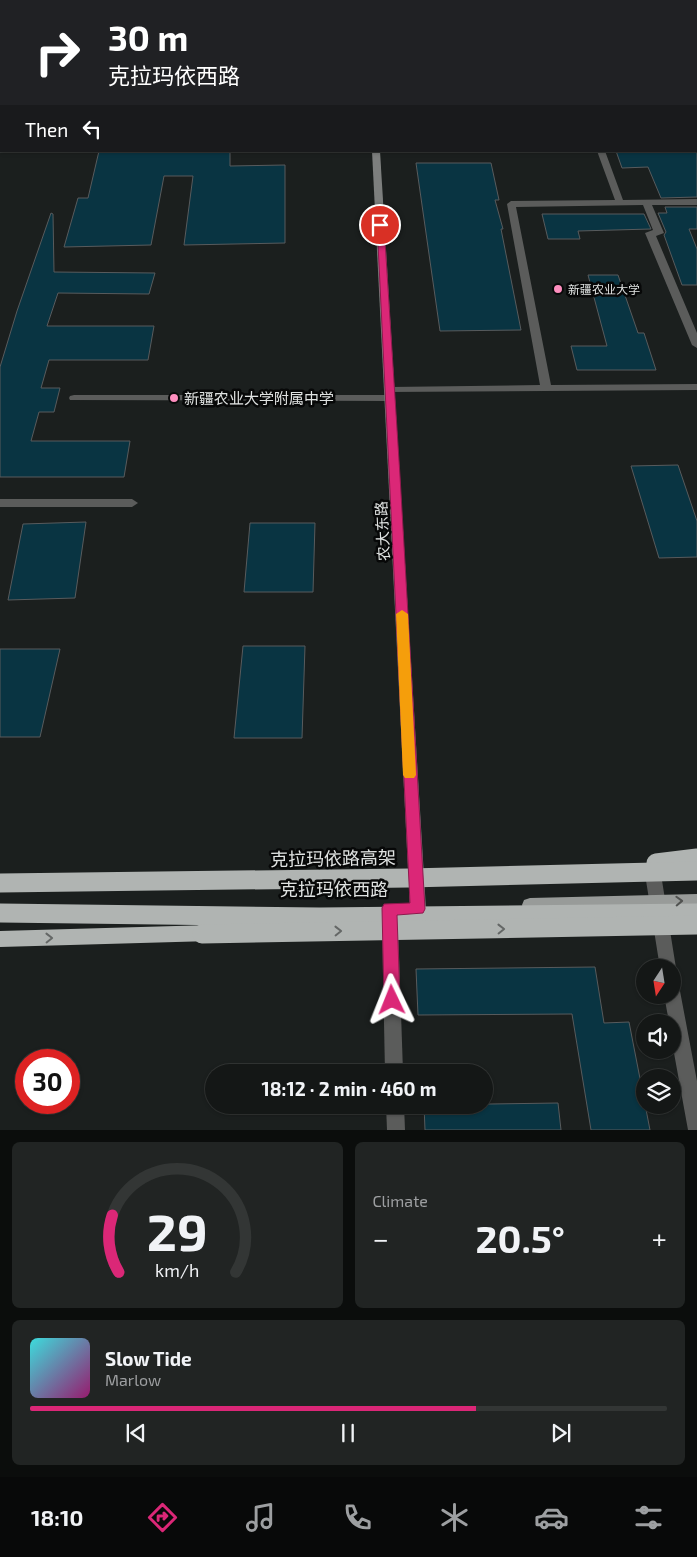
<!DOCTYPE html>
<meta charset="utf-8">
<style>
body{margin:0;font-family:"Exo 2","Noto Sans SC",sans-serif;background:#212423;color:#f1f3f6;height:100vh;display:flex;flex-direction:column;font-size:19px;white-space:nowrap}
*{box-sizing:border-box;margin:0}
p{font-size:16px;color:#9d9fa1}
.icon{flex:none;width:28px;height:28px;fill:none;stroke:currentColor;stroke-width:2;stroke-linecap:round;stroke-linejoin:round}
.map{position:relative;height:1130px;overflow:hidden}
.panel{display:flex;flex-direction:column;gap:12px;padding:12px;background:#0b0d0c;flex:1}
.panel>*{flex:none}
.guide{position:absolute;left:0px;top:0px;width:698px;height:152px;box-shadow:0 1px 4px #0004,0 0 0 1px #333635;background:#202124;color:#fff;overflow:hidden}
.needle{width:32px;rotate:192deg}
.fabs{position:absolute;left:636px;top:959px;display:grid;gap:10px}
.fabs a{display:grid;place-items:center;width:45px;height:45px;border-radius:50%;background:#141716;box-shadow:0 1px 4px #0004,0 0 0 1px #333635;font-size:25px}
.speed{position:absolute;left:15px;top:1049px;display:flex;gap:10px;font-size:25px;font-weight:700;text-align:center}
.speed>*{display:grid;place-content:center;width:65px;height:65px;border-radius:50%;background:#141716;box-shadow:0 1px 4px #0004,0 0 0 1px #333635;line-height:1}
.speed .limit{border:8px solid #d22;background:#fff;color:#111}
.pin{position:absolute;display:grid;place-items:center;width:42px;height:42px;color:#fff;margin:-21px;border:2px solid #fff;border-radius:50%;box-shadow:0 1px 5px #0007}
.me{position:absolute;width:55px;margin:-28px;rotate:358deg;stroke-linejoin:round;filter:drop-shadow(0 0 4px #0008)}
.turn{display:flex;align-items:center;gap:18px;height:105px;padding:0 25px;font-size:22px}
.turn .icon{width:65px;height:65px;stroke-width:2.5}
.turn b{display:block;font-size:35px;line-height:42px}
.then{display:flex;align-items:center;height:48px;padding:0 25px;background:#0003;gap:10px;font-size:19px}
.big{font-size:38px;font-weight:700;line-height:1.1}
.panel .widget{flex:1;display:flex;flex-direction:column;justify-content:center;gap:8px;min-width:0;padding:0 18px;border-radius:8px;background:#212423}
.panel .dial{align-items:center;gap:0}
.dial svg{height:130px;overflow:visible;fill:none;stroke:#333635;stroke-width:7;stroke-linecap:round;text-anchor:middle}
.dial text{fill:#f1f3f6;stroke:none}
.song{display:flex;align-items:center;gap:15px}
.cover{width:60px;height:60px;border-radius:8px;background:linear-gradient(135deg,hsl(180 70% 55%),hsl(320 70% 35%))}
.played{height:5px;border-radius:2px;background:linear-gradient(90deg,#db2777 70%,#333635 70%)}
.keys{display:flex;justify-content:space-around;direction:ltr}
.heat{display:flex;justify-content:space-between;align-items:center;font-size:28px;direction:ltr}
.panel .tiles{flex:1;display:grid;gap:12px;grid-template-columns:1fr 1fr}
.widget:last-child{grid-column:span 2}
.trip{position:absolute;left:205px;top:1064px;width:288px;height:50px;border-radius:25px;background:#141716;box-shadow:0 1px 4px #0004,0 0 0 1px #333635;font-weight:700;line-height:50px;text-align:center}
.tabs{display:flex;height:80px;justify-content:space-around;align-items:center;background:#080909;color:#9d9fa1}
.tabs .icon{width:35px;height:35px}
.tabs .selected{color:#db2777}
.tabs b{font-size:22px;color:#f1f3f6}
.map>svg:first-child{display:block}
.building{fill:#093442;stroke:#585b5d}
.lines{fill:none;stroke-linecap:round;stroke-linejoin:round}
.street{fill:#5b5c5b;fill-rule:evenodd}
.secondary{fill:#7d7f7e;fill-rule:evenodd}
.primary{fill:#989b99;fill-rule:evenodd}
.highway{fill:#b0b4b2;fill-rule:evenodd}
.highway-bridge{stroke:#b0b4b2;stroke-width:19}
.oneway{stroke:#505250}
.oneway2{stroke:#646766}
.route{fill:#db2777;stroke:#8e194d}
.slow{fill:#f59e0b}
.poi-dot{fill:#fd8ebe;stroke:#070808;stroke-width:2}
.labels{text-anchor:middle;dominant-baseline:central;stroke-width:5;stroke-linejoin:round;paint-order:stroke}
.far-poi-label{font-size:12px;fill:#e0e3e2;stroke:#070808;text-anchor:start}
.poi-label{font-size:15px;fill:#e0e3e2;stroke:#070808;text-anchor:start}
.street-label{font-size:15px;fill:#e0e3e2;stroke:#070808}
.near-street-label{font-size:18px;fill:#e0e3e2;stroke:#070808}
</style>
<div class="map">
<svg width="697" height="1130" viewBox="0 0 697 1130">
<rect width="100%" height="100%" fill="#1b1f1e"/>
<g class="building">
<polygon points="99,151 230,151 230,166 285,165 285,243 184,245 193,176 164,176 151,245 64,247 78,198 88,198"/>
<polygon points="616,151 697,151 697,197 661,198 648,167 622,168"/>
<polygon points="416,163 491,163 499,200 495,200 503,229 501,229 521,330 440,331"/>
<polygon points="665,207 697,207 697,229 689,229 697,249 697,285 682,285 664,235 666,232 658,213 667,213"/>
<polygon points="51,213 53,214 54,272 155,273 149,294 58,293 47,326 154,326 148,360 49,360 41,388 60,388 54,412 39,412 31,441 130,441 124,477 0,477 0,367 17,311"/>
<polygon points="542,214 644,214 651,229 578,231 580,239 548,239"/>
<polygon points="588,275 618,275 638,333 644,333 656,370 577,370 571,346 607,346"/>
<polygon points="678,465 697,521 697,557 659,558 631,466"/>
<polygon points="86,522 75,598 8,600 23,524"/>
<polygon points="250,523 315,523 313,592 244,592"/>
<polygon points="243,646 305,646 302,738 234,738"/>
<polygon points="0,649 60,649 40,737 0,737"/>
<polygon points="595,967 604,1023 629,1022 650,1130 591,1130 572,1014 418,1015 416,969"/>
<polygon points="558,1103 561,1130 425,1130 424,1105"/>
</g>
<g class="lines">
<g class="street">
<rect x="46" y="0" width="6" height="1"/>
<rect x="369" y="0" width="6" height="1"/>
<rect x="542" y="0" width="6" height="1"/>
<rect x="696" y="15" width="1" height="4"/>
<rect x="696" y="48" width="1" height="4"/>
<polygon points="597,151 605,151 623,200 697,199 697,205 652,205 664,233 656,236 697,333 697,348 692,345 645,233 653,230 643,205 516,207 551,385 697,384 697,390 386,392 385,390 386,388 390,387 540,385 507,204 511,201 615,200"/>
<polygon points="74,395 390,395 395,398 390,401 70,400 69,398 70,396"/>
<polygon points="0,499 132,499 138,503 132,507 0,507"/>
<polygon points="652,862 658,864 660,868 676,968 672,973 672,968 660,968 644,868 646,864"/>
<polygon points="390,917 396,919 398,924 403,1072 385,1072 382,924 384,919"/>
<polygon points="672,984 678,986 680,991 697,1081 697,1130 688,1130 672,1042 672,1022 669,1022 664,995 672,995"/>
<polygon points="386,1105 404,1105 405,1130 387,1130"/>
</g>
<g class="secondary">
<rect x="0" y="23" width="1" height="4"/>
<polygon points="372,151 380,151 426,909 424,914 418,916 412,914 410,909"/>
</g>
<polygon class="primary" points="697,894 697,906 530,912 524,910 522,905 524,900 530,898"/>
<polygon class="highway" points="211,925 218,927 221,933 218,939 211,941 0,947 0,931"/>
<g class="highway-bridge">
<polyline points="656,863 697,858"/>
<polyline points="0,883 409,878 697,871"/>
<polyline points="0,913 320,917 697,913"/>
<polyline points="202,934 697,925"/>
</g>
</g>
<defs><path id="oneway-chevron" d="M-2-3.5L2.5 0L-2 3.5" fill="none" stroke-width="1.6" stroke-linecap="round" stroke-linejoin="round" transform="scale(1.25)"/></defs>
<use class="oneway" href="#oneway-chevron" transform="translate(679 901) rotate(-2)"/>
<g class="oneway2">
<use href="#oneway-chevron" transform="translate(501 929) rotate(-1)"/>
<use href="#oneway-chevron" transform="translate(338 931) rotate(-1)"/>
<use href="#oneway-chevron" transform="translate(49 938) rotate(-1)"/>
</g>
<polygon class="route" points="377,223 384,225 400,476 425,909 423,913 397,915 400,1000 397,1004 392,1006 387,1004 384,1000 382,908 384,904 410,903"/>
<polygon class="slow" points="402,610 408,614 416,775 414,778 405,778 403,775 396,614"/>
<g class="poi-dot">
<circle cx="558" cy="289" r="5"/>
<circle cx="174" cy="398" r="5"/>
</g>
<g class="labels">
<g class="far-poi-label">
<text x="568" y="289">新疆农业大学</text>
</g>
<g class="poi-label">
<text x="184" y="398">新疆农业大学附属中学</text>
</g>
<g class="street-label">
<text transform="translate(382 531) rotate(-93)">农大东路</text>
</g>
<g class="near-street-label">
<text transform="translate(333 858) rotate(-1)">克拉玛依路高架</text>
<text x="334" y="889">克拉玛依西路</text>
</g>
</g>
</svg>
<div class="fabs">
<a><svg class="needle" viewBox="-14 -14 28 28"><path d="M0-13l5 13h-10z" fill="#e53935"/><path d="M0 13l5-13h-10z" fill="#9d9fa1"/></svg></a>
<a><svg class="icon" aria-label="sound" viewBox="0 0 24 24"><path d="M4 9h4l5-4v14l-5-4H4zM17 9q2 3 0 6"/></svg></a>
<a><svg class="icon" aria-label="layers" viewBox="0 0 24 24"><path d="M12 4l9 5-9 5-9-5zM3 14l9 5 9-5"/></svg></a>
</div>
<div class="speed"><div class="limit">30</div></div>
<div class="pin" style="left:380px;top:225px;background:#d93025"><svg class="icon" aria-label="arrive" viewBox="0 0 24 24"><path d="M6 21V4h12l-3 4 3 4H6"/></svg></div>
<svg class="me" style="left:392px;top:1000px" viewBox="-20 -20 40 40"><path d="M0-17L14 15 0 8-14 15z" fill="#db2777" stroke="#fff" stroke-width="4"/></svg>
<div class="trip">18:12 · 2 min · 460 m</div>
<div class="guide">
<div class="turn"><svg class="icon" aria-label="right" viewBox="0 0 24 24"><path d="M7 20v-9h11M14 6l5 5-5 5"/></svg><div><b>30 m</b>克拉玛依西路</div></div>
<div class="then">Then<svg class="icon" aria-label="left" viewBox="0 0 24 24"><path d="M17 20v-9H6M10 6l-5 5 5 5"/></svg></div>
</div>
</div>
<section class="panel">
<div class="tiles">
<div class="widget dial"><svg viewBox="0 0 100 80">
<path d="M14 69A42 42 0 1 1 86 69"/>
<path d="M14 69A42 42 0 0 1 10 34" stroke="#db2777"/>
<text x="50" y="56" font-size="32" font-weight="700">29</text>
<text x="50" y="72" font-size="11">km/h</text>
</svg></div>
<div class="widget"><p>Climate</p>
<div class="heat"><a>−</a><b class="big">20.5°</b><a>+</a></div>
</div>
<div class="widget">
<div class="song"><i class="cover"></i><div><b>Slow Tide</b><p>Marlow</p></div></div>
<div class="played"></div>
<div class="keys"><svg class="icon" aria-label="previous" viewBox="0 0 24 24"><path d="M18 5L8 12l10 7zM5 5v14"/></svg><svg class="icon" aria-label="pause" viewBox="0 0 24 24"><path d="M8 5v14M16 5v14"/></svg><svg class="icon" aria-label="next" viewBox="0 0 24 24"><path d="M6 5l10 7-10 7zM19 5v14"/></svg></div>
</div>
</div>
</section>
<nav class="tabs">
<b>18:10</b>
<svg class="icon selected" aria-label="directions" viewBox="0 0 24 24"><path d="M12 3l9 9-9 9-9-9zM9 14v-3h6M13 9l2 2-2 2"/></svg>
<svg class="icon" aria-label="music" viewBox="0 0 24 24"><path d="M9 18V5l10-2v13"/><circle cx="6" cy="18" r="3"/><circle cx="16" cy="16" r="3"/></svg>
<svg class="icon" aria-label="phone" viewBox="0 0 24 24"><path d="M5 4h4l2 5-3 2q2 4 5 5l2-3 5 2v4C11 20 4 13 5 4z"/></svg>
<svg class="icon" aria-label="climate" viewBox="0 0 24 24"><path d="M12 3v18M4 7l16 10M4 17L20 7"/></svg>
<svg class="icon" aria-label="car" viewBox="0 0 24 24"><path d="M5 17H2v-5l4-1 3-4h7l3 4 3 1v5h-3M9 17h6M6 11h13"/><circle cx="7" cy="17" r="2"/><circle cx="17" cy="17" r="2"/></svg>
<svg class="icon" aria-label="filters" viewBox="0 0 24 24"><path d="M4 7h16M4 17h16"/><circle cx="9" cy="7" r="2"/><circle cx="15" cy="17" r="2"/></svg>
</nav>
